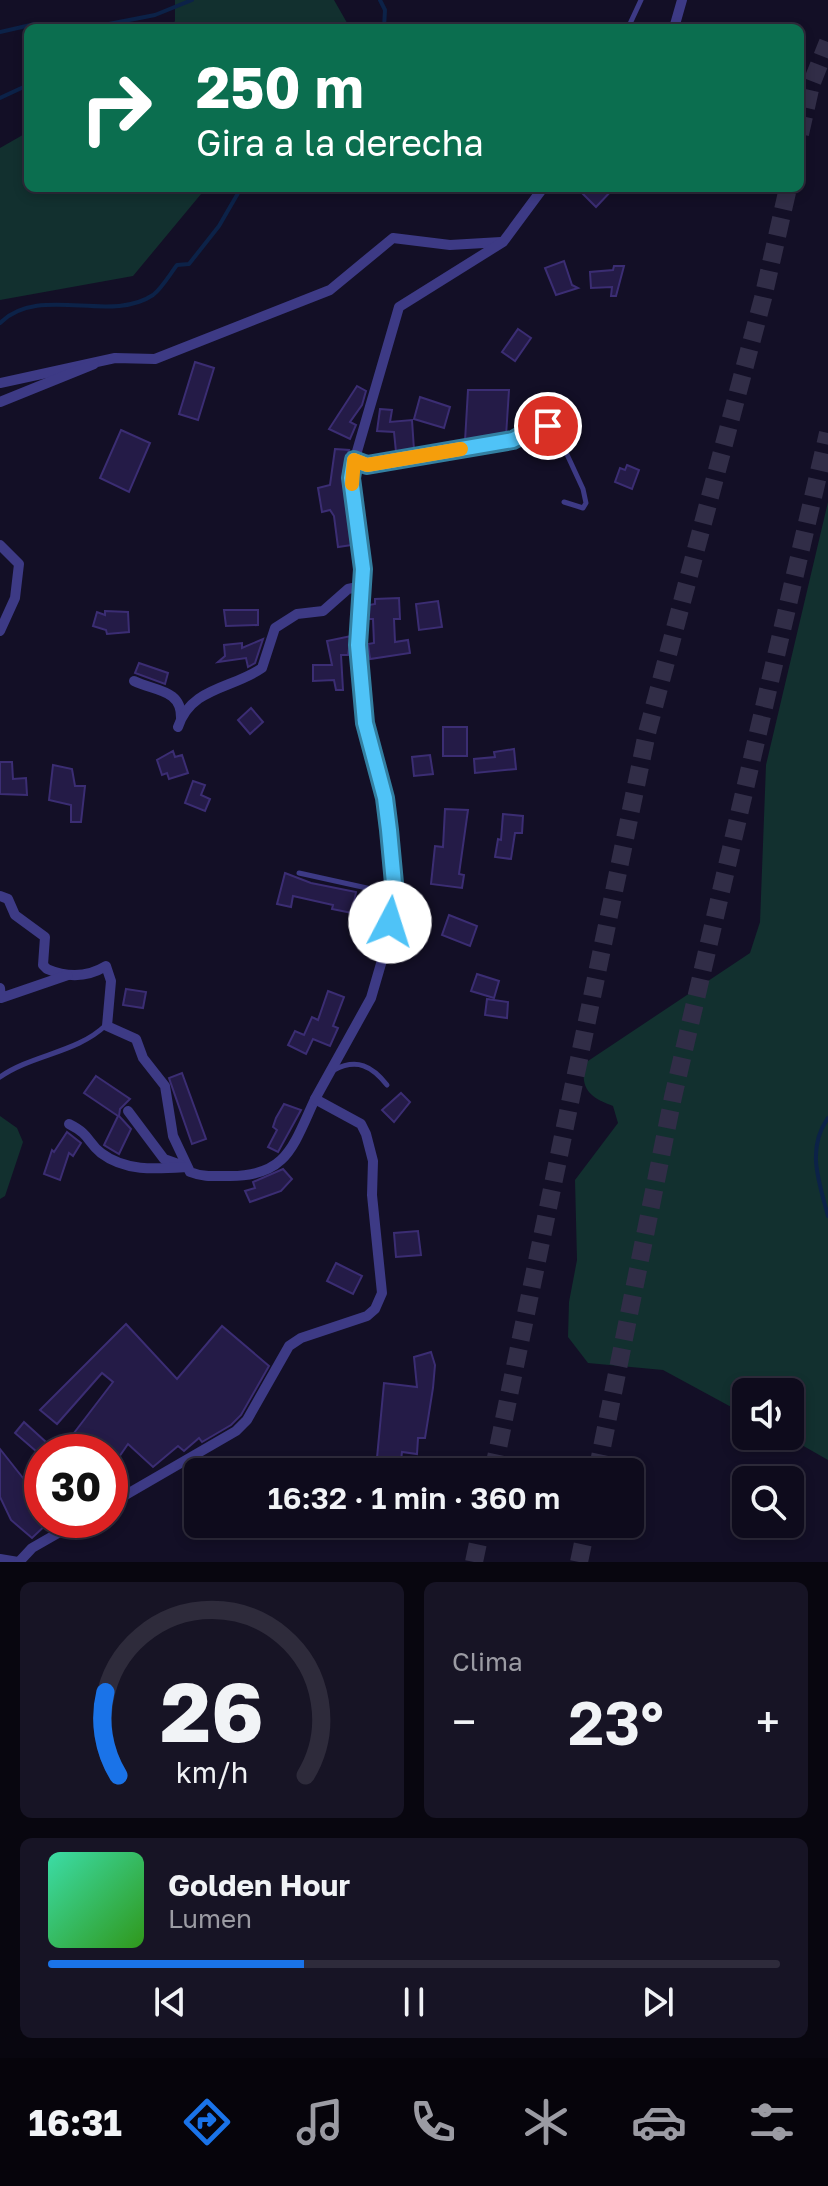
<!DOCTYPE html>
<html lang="es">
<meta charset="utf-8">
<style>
body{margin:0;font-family:"Golos Text",sans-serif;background:#171425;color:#f1f3f6;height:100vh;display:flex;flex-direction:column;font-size:30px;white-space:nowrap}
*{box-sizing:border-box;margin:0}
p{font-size:26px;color:#9b9ba3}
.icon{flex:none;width:44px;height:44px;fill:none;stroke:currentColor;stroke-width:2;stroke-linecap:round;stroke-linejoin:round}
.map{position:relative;height:1562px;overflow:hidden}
.sheet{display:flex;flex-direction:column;gap:20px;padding:20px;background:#08060f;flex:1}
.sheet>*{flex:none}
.hud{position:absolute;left:24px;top:24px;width:780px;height:168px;border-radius:12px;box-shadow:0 4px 12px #0003,0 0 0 2px #2e2b3b;background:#0b6e4f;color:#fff;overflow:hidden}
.tools{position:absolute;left:732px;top:1378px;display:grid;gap:16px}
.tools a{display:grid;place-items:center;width:72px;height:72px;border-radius:12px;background:#0e0b1c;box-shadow:0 4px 12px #0003,0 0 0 2px #2e2b3b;font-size:40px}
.speed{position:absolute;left:24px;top:1434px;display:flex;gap:16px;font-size:40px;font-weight:700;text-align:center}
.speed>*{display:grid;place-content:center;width:104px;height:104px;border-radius:50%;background:#0e0b1c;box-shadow:0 4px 12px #0003,0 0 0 2px #2e2b3b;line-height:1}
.speed .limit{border:12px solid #d22;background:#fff;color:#111}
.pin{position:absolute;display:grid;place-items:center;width:68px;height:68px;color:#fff;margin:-34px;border:4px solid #fff;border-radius:50%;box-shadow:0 2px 8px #0007}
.me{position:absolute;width:88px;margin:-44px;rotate:5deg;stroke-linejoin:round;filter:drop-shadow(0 0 6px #0008)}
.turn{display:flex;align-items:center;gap:28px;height:168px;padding:0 40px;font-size:36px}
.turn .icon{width:104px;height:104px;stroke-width:2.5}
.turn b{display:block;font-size:56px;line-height:68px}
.big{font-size:60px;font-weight:600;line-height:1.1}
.sheet .card{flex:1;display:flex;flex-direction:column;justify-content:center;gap:12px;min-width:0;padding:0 28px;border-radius:12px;background:#171425}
.sheet .dial{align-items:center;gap:0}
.dial svg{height:208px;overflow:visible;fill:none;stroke:#2e2b3b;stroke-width:7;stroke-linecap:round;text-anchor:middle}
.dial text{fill:#f1f3f6;stroke:none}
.song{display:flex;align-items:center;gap:24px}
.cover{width:96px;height:96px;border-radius:12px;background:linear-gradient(135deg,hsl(160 70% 55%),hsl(110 70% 35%))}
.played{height:8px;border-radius:4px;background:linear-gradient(90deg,#1a73e8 35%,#2e2b3b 35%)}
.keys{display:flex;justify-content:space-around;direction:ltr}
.heat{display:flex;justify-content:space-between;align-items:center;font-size:44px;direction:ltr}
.sheet .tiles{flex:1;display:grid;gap:20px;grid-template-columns:1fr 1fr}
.card:last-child{grid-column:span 2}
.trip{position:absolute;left:184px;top:1458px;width:460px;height:80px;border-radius:12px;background:#0e0b1c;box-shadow:0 4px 12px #0003,0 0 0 2px #2e2b3b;font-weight:600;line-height:80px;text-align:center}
.menu{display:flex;height:128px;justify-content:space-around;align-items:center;background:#06040b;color:#9b9ba3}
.menu .icon{width:56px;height:56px}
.menu .selected{color:#1a73e8}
.menu b{font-size:36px;color:#f1f3f6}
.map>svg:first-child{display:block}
.green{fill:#12302f}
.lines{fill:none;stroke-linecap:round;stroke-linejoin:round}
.stream{stroke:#0c2248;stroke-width:4}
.building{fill:#241b47;stroke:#3b2d73;stroke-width:2}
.trunk-tunnel{stroke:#312d47;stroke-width:18;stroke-dasharray:18 9;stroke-linecap:butt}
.service{stroke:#3d3a85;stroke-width:5}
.minor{stroke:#3d3a85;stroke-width:10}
.route-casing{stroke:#337fa1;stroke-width:20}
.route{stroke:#4fc3f7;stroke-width:14}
.slow{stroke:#f59e0b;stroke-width:14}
</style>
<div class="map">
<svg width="828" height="1562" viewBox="0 0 828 1562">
<rect width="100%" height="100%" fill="#130f26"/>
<g class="green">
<polygon points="175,0 334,0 350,28 170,28 175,21"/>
<polygon points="28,132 28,188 206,188 133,276 0,300 0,148"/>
<path d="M828 502V1460L786 1436H790V1392H746V1415L663 1370 588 1363 568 1337 569 1302 577 1260 575 1180 618 1123 613 1106C589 1097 580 1089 585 1063L750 953 760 922 766 765Z"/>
<polygon points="0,1116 17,1128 23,1142 5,1196 0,1199"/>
</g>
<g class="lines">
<g class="stream">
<polyline points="380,0 385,10 384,28"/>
<polyline points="88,28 155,15 192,0"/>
<polyline points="0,32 35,24 63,28"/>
<polyline points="0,98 28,85"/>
<path d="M0 323C39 284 110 324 153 295 162 288 170 274 177 265L189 264 219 226 241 188"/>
<path d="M828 1118C806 1149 819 1182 828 1216"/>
</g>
</g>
<g class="building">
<polygon points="577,188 614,188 596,207"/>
<polygon points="564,261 572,285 578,288 556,295 545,268"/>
<polygon points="614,266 624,266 616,296 611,296 612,287 591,288 590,272 613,270"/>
<polygon points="518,329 531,338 515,361 502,352"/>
<polygon points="195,362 214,368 198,420 179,414"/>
<polygon points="357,386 366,391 362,405 350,422 356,425 350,439 329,429"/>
<polygon points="468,390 509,390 506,436 465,441"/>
<polygon points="420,397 450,407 444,428 414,419"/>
<polygon points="380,409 392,410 390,422 412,420 414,450 396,452 394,432 377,431"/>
<polygon points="121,430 150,443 129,492 100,478"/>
<polygon points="335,449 349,450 343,472 352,545 338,547 334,516 330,510 322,512 318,488 330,485"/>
<polygon points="627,465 639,470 632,489 615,482 620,468 625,470"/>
<polygon points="399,598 400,619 394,619 395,642 408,640 410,653 370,659 368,644 374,643 373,619 368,619 369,605 375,604 375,599"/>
<polygon points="438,601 442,627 419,630 416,604"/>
<polygon points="224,610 258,610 258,625 226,626"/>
<polygon points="105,611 128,612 129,632 107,634 106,630 93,626 97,612 105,615"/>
<polygon points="351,636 348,655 341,655 343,690 336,690 334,680 313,681 313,665 332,665 327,641"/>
<polygon points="263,639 255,663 248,667 246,658 218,662 225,656 224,645 242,643 242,648"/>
<polygon points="139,663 168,673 165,684 135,673"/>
<polygon points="251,708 263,722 250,734 238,720"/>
<rect x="443" y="727" width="24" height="29"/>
<polygon points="514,749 516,769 475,773 474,759 495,757 494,752"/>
<polygon points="173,751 175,757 182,755 188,773 169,779 167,773 162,775 157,760"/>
<polygon points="430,755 433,774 414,776 412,757"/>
<polygon points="0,762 12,762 13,779 26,778 27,795 0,794"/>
<polygon points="53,765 72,769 75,786 85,786 81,822 71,822 71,805 49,800"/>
<polygon points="193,781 205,785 201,795 210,799 205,811 185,803"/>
<polygon points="445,809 468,810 459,874 464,875 462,888 431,884 435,846 443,847"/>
<polygon points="503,814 523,816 522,833 515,833 511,859 495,857 498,839 501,840"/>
<polygon points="285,873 311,883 356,892 352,913 332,909 333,905 293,896 291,907 277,904"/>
<polygon points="449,915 477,926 470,946 442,935"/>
<polygon points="477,974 499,981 494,998 471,991"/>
<polygon points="126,989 146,992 143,1008 123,1005"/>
<polygon points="328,991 344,997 333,1026 338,1028 330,1046 313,1039 306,1054 288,1045 295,1031 304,1035 312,1017 318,1020"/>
<polygon points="487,999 508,1002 507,1018 485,1015"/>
<polygon points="182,1073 206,1139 192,1144 169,1078"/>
<polygon points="96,1076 130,1099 120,1109 119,1116 131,1129 119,1154 104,1145 118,1116 84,1093"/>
<polygon points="401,1093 410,1102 394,1122 382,1110"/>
<polygon points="284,1104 301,1110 278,1152 268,1147 277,1130 273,1127 276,1118"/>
<polygon points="67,1132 81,1143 73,1156 69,1153 60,1180 44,1174 52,1150 54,1152"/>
<polygon points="283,1169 292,1179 281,1191 250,1202 245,1191 255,1188 253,1182"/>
<polygon points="418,1231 421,1255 396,1257 394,1233"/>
<polygon points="336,1263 362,1276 353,1294 327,1281"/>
<polygon points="126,1324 177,1379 222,1326 269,1366 241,1415 231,1425 202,1442 199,1438 184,1451 178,1446 153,1467 128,1444 110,1470 110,1452 71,1452 64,1446 113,1382 102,1373 57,1424 40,1410"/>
<polygon points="431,1352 435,1365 433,1388 425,1438 418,1438 417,1454 402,1452 401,1461 377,1458 384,1383 417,1387 414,1357"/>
<polygon points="24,1422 57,1452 37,1452 15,1433"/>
<polygon points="0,1449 42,1502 42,1520 51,1520 32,1538 11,1520 0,1497"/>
</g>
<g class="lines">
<g class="trunk-tunnel">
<polyline points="800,134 811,85 828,42"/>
<polyline points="493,1472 647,733 763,298 788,188"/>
<polyline points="597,1472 673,1097 828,433"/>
<polyline points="474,1562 482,1524"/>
<polyline points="579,1562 587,1524"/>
</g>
<g class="service">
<polyline points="628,28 641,0"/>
<polyline points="355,460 367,465 513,440 538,426 548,426 558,435 583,489 586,503 583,508 564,502"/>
<polyline points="299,873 394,894"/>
<path d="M334 1070C357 1058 372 1066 387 1085"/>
<path d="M0 1077C33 1054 77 1053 106 1025"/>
</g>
<g class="minor">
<polyline points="674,28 682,0"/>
<polyline points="0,383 115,358 155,359 330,290 393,238 450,245 501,242"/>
<polyline points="0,402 94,364"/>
<polyline points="0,545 19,564 15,598 0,631"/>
<path d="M134 681C154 691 182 689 181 718"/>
<path d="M178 727C191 687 232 689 262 668L275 628 297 614 323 611 348 589 362 586"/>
<path d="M0 896 8 899 15 915 45 937 43 965 47 969C68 978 88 977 106 966L111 981 107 1026 136 1039 143 1058 165 1086 173 1136 190 1172C202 1177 215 1176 228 1176 287 1177 293 1146 315 1099"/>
<polyline points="0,988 1,998 68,975"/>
<polyline points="128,1111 164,1159 181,1165"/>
<path d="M69 1124C91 1135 87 1142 101 1153 126 1172 157 1169 187 1167"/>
<polyline points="110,1504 236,1431 247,1420 289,1346 301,1338 367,1316 375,1309 382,1293 372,1195 373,1161 366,1134 361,1124 315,1099 371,998 385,950 395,894 385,798 363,711 358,645 363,569 351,472 399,307 503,242 543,188"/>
<polyline points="0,1559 18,1562"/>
<polyline points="19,1562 32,1548 81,1520"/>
</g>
</g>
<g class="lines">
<g class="route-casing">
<polyline id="route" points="390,922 395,894 389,830 385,798 365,723 358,645 363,569 351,478 354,460 367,465 513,440 538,426 548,426"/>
</g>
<use href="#route" class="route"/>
<polyline class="slow" points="352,484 354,460 367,465 461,449"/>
</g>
</svg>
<div class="tools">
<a><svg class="icon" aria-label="sound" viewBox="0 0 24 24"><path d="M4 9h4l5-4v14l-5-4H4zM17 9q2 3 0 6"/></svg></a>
<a><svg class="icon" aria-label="search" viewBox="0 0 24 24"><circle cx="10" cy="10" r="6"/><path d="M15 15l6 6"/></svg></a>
</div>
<div class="speed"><div class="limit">30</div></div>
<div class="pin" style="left:548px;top:426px;background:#d93025"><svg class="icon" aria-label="arrive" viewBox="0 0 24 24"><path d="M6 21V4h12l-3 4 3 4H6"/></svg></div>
<svg class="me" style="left:390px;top:922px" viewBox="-20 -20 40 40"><circle r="19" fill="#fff"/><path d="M0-13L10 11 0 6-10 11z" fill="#4fc3f7"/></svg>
<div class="trip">16:32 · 1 min · 360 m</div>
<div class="hud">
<div class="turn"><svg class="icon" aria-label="right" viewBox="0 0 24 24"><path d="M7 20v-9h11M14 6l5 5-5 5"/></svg><div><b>250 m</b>Gira a la derecha</div></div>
</div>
</div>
<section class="sheet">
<div class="tiles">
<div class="card dial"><svg viewBox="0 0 100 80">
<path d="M14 69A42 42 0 1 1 86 69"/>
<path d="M14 69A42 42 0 0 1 9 37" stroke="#1a73e8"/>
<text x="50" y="56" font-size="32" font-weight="700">26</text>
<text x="50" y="72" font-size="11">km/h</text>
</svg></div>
<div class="card"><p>Clima</p>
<div class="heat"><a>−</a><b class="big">23°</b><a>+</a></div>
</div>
<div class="card">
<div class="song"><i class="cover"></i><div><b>Golden Hour</b><p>Lumen</p></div></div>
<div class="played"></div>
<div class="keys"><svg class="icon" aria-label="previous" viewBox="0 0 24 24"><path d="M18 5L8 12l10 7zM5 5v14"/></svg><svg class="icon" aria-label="pause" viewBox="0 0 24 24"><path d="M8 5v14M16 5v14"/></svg><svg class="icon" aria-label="next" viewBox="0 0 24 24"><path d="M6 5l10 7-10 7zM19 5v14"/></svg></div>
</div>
</div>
</section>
<nav class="menu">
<b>16:31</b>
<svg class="icon selected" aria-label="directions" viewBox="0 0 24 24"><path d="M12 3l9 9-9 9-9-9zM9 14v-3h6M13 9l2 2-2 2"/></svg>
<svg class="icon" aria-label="music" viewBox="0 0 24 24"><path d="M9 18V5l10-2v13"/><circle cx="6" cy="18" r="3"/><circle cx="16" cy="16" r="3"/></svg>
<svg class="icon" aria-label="phone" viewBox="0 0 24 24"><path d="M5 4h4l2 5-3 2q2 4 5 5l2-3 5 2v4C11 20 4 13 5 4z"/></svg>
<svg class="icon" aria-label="climate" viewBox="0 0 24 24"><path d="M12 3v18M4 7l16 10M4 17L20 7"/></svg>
<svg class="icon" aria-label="car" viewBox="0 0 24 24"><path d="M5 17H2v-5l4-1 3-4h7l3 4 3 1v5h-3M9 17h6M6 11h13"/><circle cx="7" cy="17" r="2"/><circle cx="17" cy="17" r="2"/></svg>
<svg class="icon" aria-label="filters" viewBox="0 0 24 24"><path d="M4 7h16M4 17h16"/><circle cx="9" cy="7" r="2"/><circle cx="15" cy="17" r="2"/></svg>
</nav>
